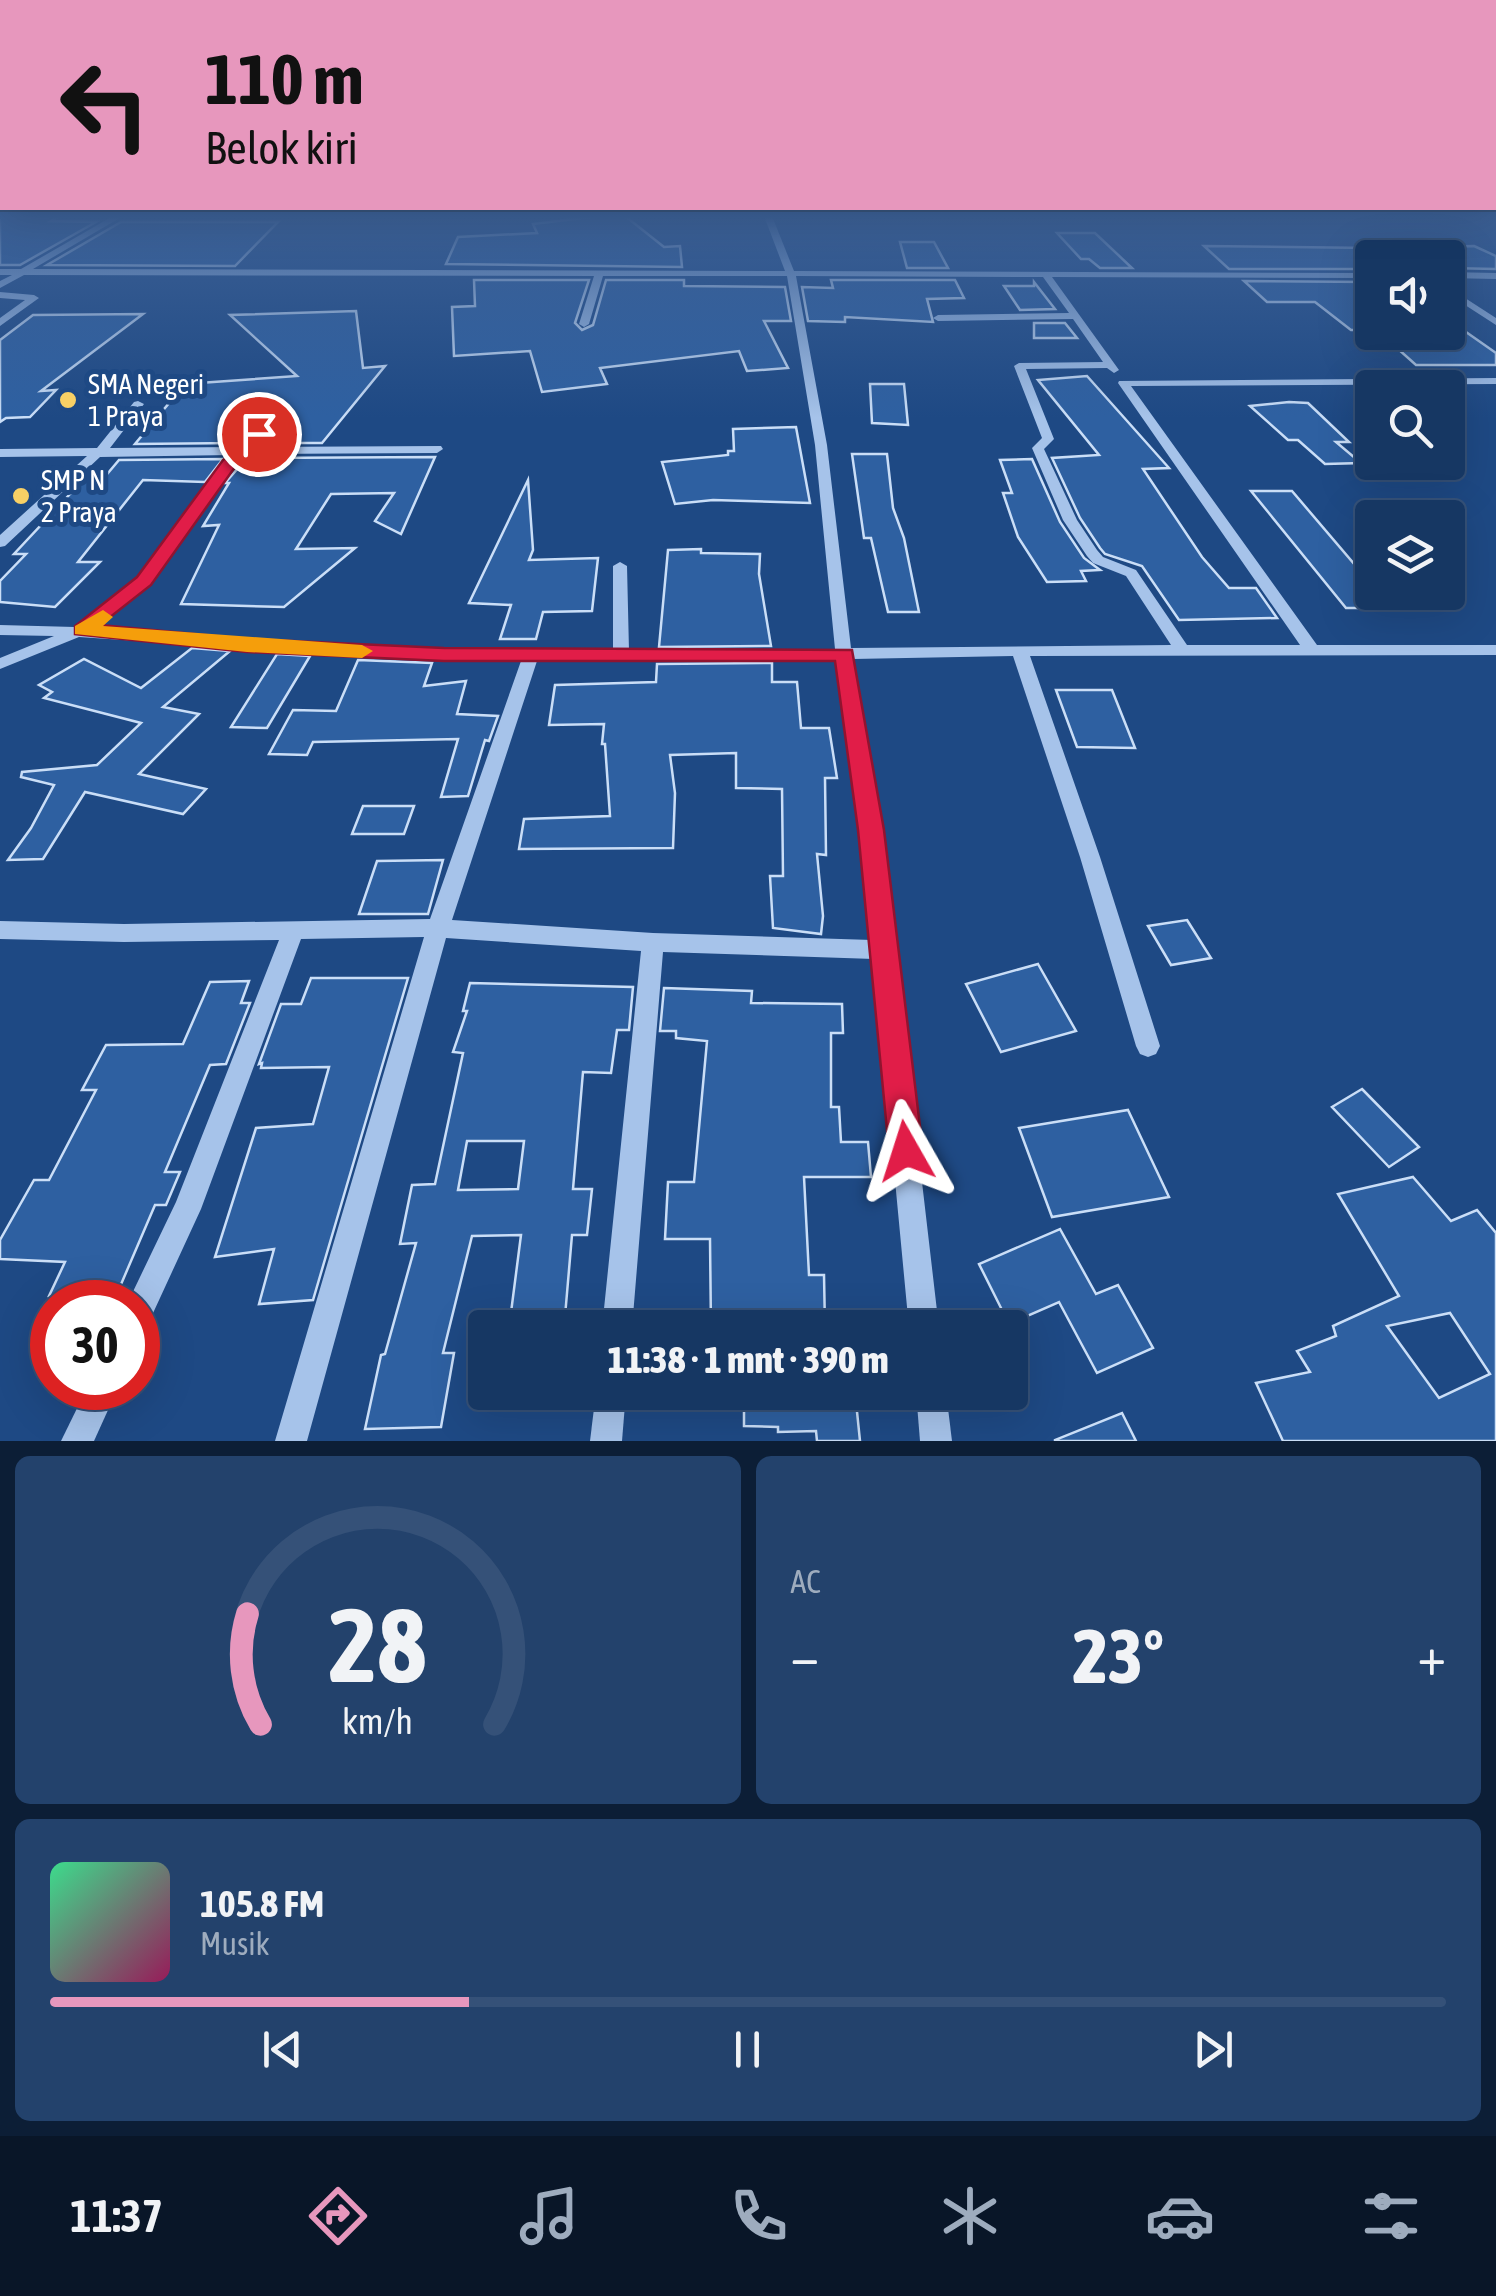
<!DOCTYPE html>
<html lang="id">
<meta charset="utf-8">
<style>
body{margin:0;font-family:"Asap Condensed",sans-serif;background:#23426c;color:#f1f3f6;height:100vh;display:flex;flex-direction:column;font-size:38px;white-space:nowrap}
*{box-sizing:border-box;margin:0}
p{font-size:32px;color:#9eacbe}
.icon{flex:none;width:55px;height:55px;fill:none;stroke:currentColor;stroke-width:2;stroke-linecap:round;stroke-linejoin:round}
.map{position:relative;height:1441px;overflow:hidden}
.sheet{display:flex;flex-direction:column;gap:15px;padding:15px;background:#0c1e36;flex:1}
.sheet>*{flex:none}
.top-card{position:absolute;left:0px;top:0px;width:1498px;height:210px;box-shadow:0 10px 40px #0002,0 0 0 2px #355178;background:#e797bd;color:#111;overflow:hidden}
.buttons{position:absolute;left:1355px;top:240px;display:grid;gap:20px}
.buttons a{display:grid;place-items:center;width:110px;height:110px;border-radius:10px;background:#163763;box-shadow:0 10px 40px #0002,0 0 0 2px #355178;font-size:50px}
.speed{position:absolute;left:30px;top:1280px;display:flex;gap:20px;font-size:50px;font-weight:700;text-align:center}
.speed>*{display:grid;place-content:center;width:130px;height:130px;border-radius:50%;background:#163763;box-shadow:0 10px 40px #0002,0 0 0 2px #355178;line-height:1}
.speed .limit{border:15px solid #d22;background:#fff;color:#111}
.pin{position:absolute;display:grid;place-items:center;width:85px;height:85px;color:#fff;margin:-42px;border:5px solid #fff;border-radius:50%;box-shadow:0 2px 10px #0007}
.me{position:absolute;width:110px;margin:-55px;rotate:354deg;stroke-linejoin:round;filter:drop-shadow(0 0 8px #0008)}
.turn{display:flex;align-items:center;gap:35px;height:210px;padding:0 40px;font-size:45px}
.turn .icon{width:130px;height:130px;stroke-width:2.5}
.turn b{display:block;font-size:70px;line-height:85px}
.big{font-size:75px;font-weight:800;line-height:1.1}
.sheet .widget{flex:1;display:flex;flex-direction:column;justify-content:center;gap:15px;min-width:0;padding:0 35px;border-radius:15px;background:#23426c}
.sheet .dial{align-items:center;gap:0}
.dial svg{height:260px;overflow:visible;fill:none;stroke:#355178;stroke-width:7;stroke-linecap:round;text-anchor:middle}
.dial text{fill:#f1f3f6;stroke:none}
.song{display:flex;align-items:center;gap:30px}
.cover{width:120px;height:120px;border-radius:15px;background:linear-gradient(135deg,hsl(150 70% 55%),hsl(330 70% 35%))}
.played{height:10px;border-radius:5px;background:linear-gradient(90deg,#e797bd 30%,#355178 30%)}
.keys{display:flex;justify-content:space-around;direction:ltr}
.heat{display:flex;justify-content:space-between;align-items:center;font-size:55px;direction:ltr}
.sheet .tiles{flex:1;display:grid;gap:15px;grid-template-columns:1fr 1fr}
.widget:last-child{grid-column:span 2}
.trip{position:absolute;left:468px;top:1310px;width:560px;height:100px;border-radius:10px;background:#163763;box-shadow:0 10px 40px #0002,0 0 0 2px #355178;font-weight:800;line-height:100px;text-align:center}
.tabs{display:flex;height:160px;justify-content:space-around;align-items:center;background:#091628;color:#9eacbe}
.tabs .icon{width:70px;height:70px}
.tabs .active{color:#e797bd}
.tabs b{font-size:45px;color:#f1f3f6}
.map>svg:first-child{display:block}
.building{fill:#2e60a1;stroke:#cadef7;stroke-width:2.5;fill-rule:evenodd}
.lines{fill:none;stroke-linecap:round;stroke-linejoin:round}
.minor{fill:#a6c3ea;fill-rule:evenodd}
.route{fill:#e11d48;stroke:#92132f;stroke-width:2.5}
.slow{fill:#f59e0b}
.poi-dot{fill:#f8d065;stroke:#1e4984;stroke-width:4}
.labels{text-anchor:middle;dominant-baseline:central;stroke-width:10;stroke-linejoin:round;paint-order:stroke}
.far-poi-label{font-size:28px;fill:#fff;stroke:#1e4984;text-anchor:start}
</style>
<div class="map">
<svg width="1496" height="1441" viewBox="0 0 1496 1441">
<rect width="100%" height="100%" fill="#1e4984"/>
<g class="building">
<polygon points="0,216 60,216 51,221 96,222 20,265 0,265"/>
<polygon points="599,216 625,216 664,247 680,246 682,267 446,264 458,237 537,233 533,224"/>
<polygon points="121,222 278,222 235,266 47,265"/>
<polygon points="1057,233 1095,233 1132,268 1100,268 1089,259 1081,259"/>
<polygon points="900,242 934,242 948,268 907,268"/>
<polygon points="1204,246 1372,248 1372,269 1229,269"/>
<polygon points="1474,246 1496,256 1496,269 1448,268 1448,258 1406,258 1389,248"/>
<polygon points="474,280 589,280 575,323 582,330 593,325 606,280 684,280 684,286 785,287 791,321 764,321 788,368 747,371 739,351 600,368 607,384 542,392 530,351 454,356 452,307 475,306"/>
<polygon points="831,280 955,280 964,298 927,299 933,322 845,317 845,322 808,321 802,287 833,288"/>
<polygon points="1244,281 1372,282 1372,330 1351,330 1315,302 1267,302"/>
<polygon points="1034,282 1055,309 1020,310 1004,286 1034,286"/>
<polygon points="356,311 363,368 385,366 322,443 262,443 285,421 278,412 238,443 135,444 185,384 297,376 230,315"/>
<polygon points="143,314 41,391 56,390 30,417 6,418 0,422 0,340 33,315"/>
<polygon points="1034,323 1065,323 1077,338 1034,338"/>
<polygon points="1379,332 1466,332 1496,353 1496,365 1416,365"/>
<polygon points="1087,376 1169,468 1143,469 1202,557 1229,588 1256,588 1277,618 1179,620 1142,566 1105,554 1100,548 1080,518 1052,458 1099,455 1038,380"/>
<polygon points="870,384 904,384 908,425 872,423"/>
<polygon points="1289,402 1308,403 1349,442 1336,442 1361,463 1325,464 1298,440 1288,440 1250,406"/>
<polygon points="796,427 810,503 713,500 675,504 662,462 728,455 728,451 734,451 733,429"/>
<polygon points="852,454 887,454 893,508 904,538 919,612 888,612 871,538 864,538"/>
<polygon points="435,457 401,534 375,521 394,493 331,494 296,549 355,548 284,607 181,604 219,525 203,526 229,483 225,483 247,458"/>
<polygon points="223,459 205,482 143,480 78,562 100,562 55,607 0,602 0,581 26,554 14,554 85,478 103,479 119,460"/>
<polygon points="1032,459 1060,522 1084,558 1100,570 1081,571 1086,581 1047,582 1018,537 1003,493 1012,493 1000,460"/>
<polygon points="528,480 533,550 529,560 598,558 592,611 543,612 536,639 500,639 511,605 469,603"/>
<polygon points="1251,491 1292,491 1372,585 1372,592 1379,592 1392,608 1346,608"/>
<polygon points="701,549 701,553 760,554 759,574 771,646 659,647 668,550"/>
<polygon points="192,648 230,651 163,707 199,714 139,774 206,789 183,814 85,792 43,859 8,860 31,828 54,785 21,777 22,772 97,765 141,723 44,698 52,692 39,685 84,659 141,688"/>
<polygon points="277,654 310,656 267,728 231,727"/>
<polygon points="358,660 432,663 424,686 466,681 457,714 498,716 489,741 485,740 468,796 441,797 458,739 313,742 307,755 269,754 293,710 336,711"/>
<polygon points="772,663 772,682 797,682 801,728 829,728 837,778 825,778 826,855 817,854 823,916 821,934 773,928 770,876 783,876 782,789 736,788 736,753 670,755 675,793 673,848 519,849 524,819 610,816 605,744 602,744 604,724 549,725 555,685 656,682 657,664"/>
<polygon points="1056,690 1112,690 1135,748 1077,747"/>
<polygon points="363,806 414,806 404,834 352,834"/>
<polygon points="443,860 428,914 359,914 377,861"/>
<polygon points="1187,920 1211,958 1171,965 1148,926"/>
<polygon points="1038,964 1076,1031 1001,1052 966,984"/>
<polygon points="311,978 408,978 313,1300 259,1304 274,1249 215,1257 256,1128 313,1124 329,1067 261,1068 262,1063 259,1064 281,1004 301,1004"/>
<polygon points="249,981 241,1003 250,1003 226,1064 210,1065 165,1172 180,1172 166,1205 155,1205 116,1296 49,1296 65,1262 0,1259 0,1240 34,1180 49,1180 96,1090 82,1090 106,1045 183,1044 210,982"/>
<path d="M470 983 633 987 629 1030H617L611 1073 583 1072 573 1189H592L587 1235H572L564 1328H509L521 1235 472 1236 443 1353H454L441 1427 365 1429 381 1355 385 1354 416 1243 400 1244 412 1185 435 1184 463 1053 453 1052 467 1011H463ZM467 1141H524L518 1189 458 1190Z"/>
<polygon points="664,988 752,991 751,1003 842,1004 843,1033 831,1033 831,1107 839,1107 841,1142 868,1142 871,1177 804,1177 809,1275 824,1275 825,1328 711,1328 710,1239 665,1239 668,1182 694,1182 707,1041 676,1038 676,1031 660,1031"/>
<polygon points="1362,1089 1419,1147 1389,1167 1332,1107"/>
<polygon points="1128,1110 1169,1197 1052,1217 1019,1128"/>
<path d="M1413 1177 1451 1221 1477 1210 1496 1233V1441H1283L1256 1383 1310 1372 1297 1351 1336 1336 1333 1326 1399 1296 1338 1194ZM1450 1313 1490 1374 1439 1398 1387 1326Z"/>
<polygon points="1060,1229 1096,1294 1118,1285 1153,1348 1097,1373 1059,1302 1009,1324 979,1264"/>
<polygon points="744,1392 855,1392 860,1441 817,1441 816,1431 778,1432 778,1427 744,1426"/>
<polygon points="1122,1413 1136,1441 1055,1441 1055,1440"/>
</g>
<g class="lines">
<g class="minor">
<path d="M113 216H123L33 269 785 271 764 216H772L794 271 1372 273V278L1052 277 1119 370 1114 373 1107 368 1026 369 1054 439 1044 449 1077 520 1097 550 1103 557 1136 570 1187 645H1300L1118 383 1119 381 1496 378V384L1131 386 1317 645H1496V655L1030 656 1100 857 1160 1046 1156 1054 1148 1057 1140 1054 1136 1046 1080 857 1013 656 853 659 881 830 939 1328H909L874 959 663 952 632 1328H602L641 951 446 938 307 1441H275L424 937 301 939 201 1209 148 1324 138 1329V1302H128L176 1202 279 940 124 942 0 939V921L124 924 430 919 521 661 389 658 79 637 0 669V658L54 636 0 635V625L75 627 128 590 231 455 100 457 5 546 0 547V535L87 456 0 457V449L97 448 134 402 138 401 144 404 110 448 239 447 276 415 282 418 253 447 441 446 443 449 437 453 245 454 233 466 138 596 95 628 389 648 600 651H613V566L620 562 627 566 629 651 835 649 815 445 787 276H603L589 324 584 327 579 324 594 276 24 275 0 288V281L12 275H0V269H21ZM796 276 1043 277 1069 313 938 315 933 318 938 321 1073 319 1103 362 1019 363 1014 366 1042 438 1032 448 1063 520 1087 556 1093 563 1126 576 1171 645 851 648 827 445ZM836 659 861 830 872 940 653 933 452 920 537 661Z"/>
<polygon points="1448,272 1496,273 1496,279 1448,278"/>
<polygon points="1448,287 1496,318 1496,325 1448,294"/>
<polygon points="0,292 34,295 39,298 0,326 0,318 25,300 0,298"/>
<polygon points="87,1388 118,1388 94,1441 61,1441"/>
<polygon points="596,1392 626,1392 622,1441 590,1441"/>
<polygon points="916,1392 946,1392 952,1441 920,1441"/>
</g>
</g>
<linearGradient id="sky" x2="0" y2="1"><stop stop-color="#102849"/><stop offset="0.52" stop-color="#3b5f94"/><stop offset="1" stop-color="#3b5f94" stop-opacity="0"/></linearGradient>
<rect width="1496" height="418" fill="url(#sky)"/>
<polygon class="route" points="259,429 267,434 235,467 151,585 100,625 247,639 444,648 852,650 884,830 923,1151 918,1163 906,1168 894,1163 889,1151 858,830 835,661 444,661 247,652 75,634 75,626 137,577 223,460"/>
<polygon class="slow" points="103,610 113,617 103,626 362,645 373,651 362,658 247,652 75,634 75,626"/>
<g class="poi-dot">
<circle cx="68" cy="400" r="10"/>
<circle cx="21" cy="496" r="10"/>
</g>
<g class="labels">
<g class="far-poi-label">
<text x="88" y="384">SMA Negeri<tspan x="88" dy="32">1 Praya</tspan></text>
<text x="41" y="480">SMP N<tspan x="41" dy="32">2 Praya</tspan></text>
</g>
</g>
</svg>
<div class="buttons">
<a><svg class="icon" aria-label="sound" viewBox="0 0 24 24"><path d="M4 9h4l5-4v14l-5-4H4zM17 9q2 3 0 6"/></svg></a>
<a><svg class="icon" aria-label="search" viewBox="0 0 24 24"><circle cx="10" cy="10" r="6"/><path d="M15 15l6 6"/></svg></a>
<a><svg class="icon" aria-label="layers" viewBox="0 0 24 24"><path d="M12 4l9 5-9 5-9-5zM3 14l9 5 9-5"/></svg></a>
</div>
<div class="speed"><div class="limit">30</div></div>
<div class="pin" style="left:259px;top:434px;background:#d93025"><svg class="icon" aria-label="arrive" viewBox="0 0 24 24"><path d="M6 21V4h12l-3 4 3 4H6"/></svg></div>
<svg class="me" style="left:906px;top:1151px" viewBox="-20 -20 40 40"><path d="M0-17L14 15 0 8-14 15z" fill="#e11d48" stroke="#fff" stroke-width="4"/></svg>
<div class="trip">11:38 · 1 mnt · 390 m</div>
<div class="top-card">
<div class="turn"><svg class="icon" aria-label="left" viewBox="0 0 24 24"><path d="M17 20v-9H6M10 6l-5 5 5 5"/></svg><div><b>110 m</b>Belok kiri</div></div>
</div>
</div>
<section class="sheet">
<div class="tiles">
<div class="widget dial"><svg viewBox="0 0 100 80">
<path d="M14 69A42 42 0 1 1 86 69"/>
<path d="M14 69A42 42 0 0 1 10 35" stroke="#e797bd"/>
<text x="50" y="56" font-size="32" font-weight="700">28</text>
<text x="50" y="72" font-size="11">km/h</text>
</svg></div>
<div class="widget"><p>AC</p>
<div class="heat"><a>−</a><b class="big">23°</b><a>+</a></div>
</div>
<div class="widget">
<div class="song"><i class="cover"></i><div><b>105.8 FM</b><p>Musik</p></div></div>
<div class="played"></div>
<div class="keys"><svg class="icon" aria-label="previous" viewBox="0 0 24 24"><path d="M18 5L8 12l10 7zM5 5v14"/></svg><svg class="icon" aria-label="pause" viewBox="0 0 24 24"><path d="M8 5v14M16 5v14"/></svg><svg class="icon" aria-label="next" viewBox="0 0 24 24"><path d="M6 5l10 7-10 7zM19 5v14"/></svg></div>
</div>
</div>
</section>
<nav class="tabs">
<b>11:37</b>
<svg class="icon active" aria-label="directions" viewBox="0 0 24 24"><path d="M12 3l9 9-9 9-9-9zM9 14v-3h6M13 9l2 2-2 2"/></svg>
<svg class="icon" aria-label="music" viewBox="0 0 24 24"><path d="M9 18V5l10-2v13"/><circle cx="6" cy="18" r="3"/><circle cx="16" cy="16" r="3"/></svg>
<svg class="icon" aria-label="phone" viewBox="0 0 24 24"><path d="M5 4h4l2 5-3 2q2 4 5 5l2-3 5 2v4C11 20 4 13 5 4z"/></svg>
<svg class="icon" aria-label="climate" viewBox="0 0 24 24"><path d="M12 3v18M4 7l16 10M4 17L20 7"/></svg>
<svg class="icon" aria-label="car" viewBox="0 0 24 24"><path d="M5 17H2v-5l4-1 3-4h7l3 4 3 1v5h-3M9 17h6M6 11h13"/><circle cx="7" cy="17" r="2"/><circle cx="17" cy="17" r="2"/></svg>
<svg class="icon" aria-label="filters" viewBox="0 0 24 24"><path d="M4 7h16M4 17h16"/><circle cx="9" cy="7" r="2"/><circle cx="15" cy="17" r="2"/></svg>
</nav>
